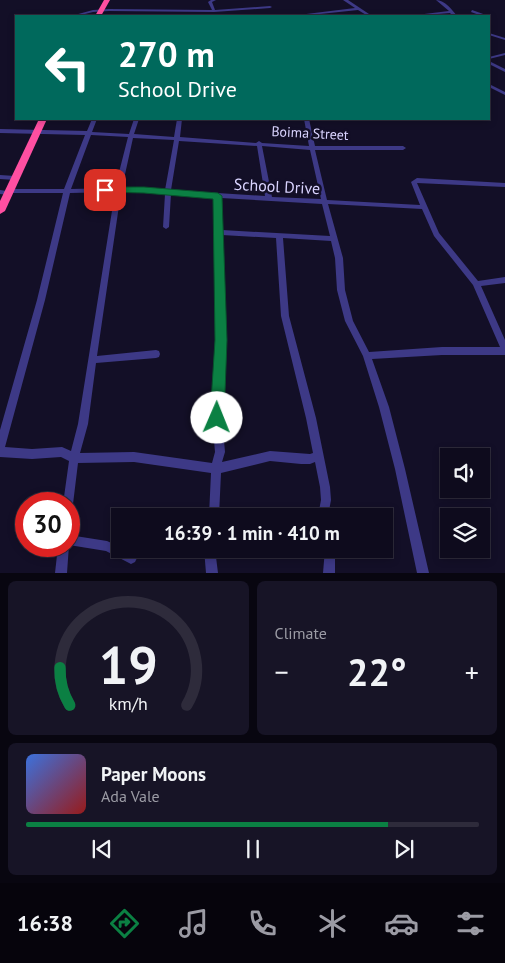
<!DOCTYPE html>
<meta charset="utf-8">
<style>
body{margin:0;font-family:"PT Sans",sans-serif;background:#171426;color:#f1f3f6;height:100vh;display:flex;flex-direction:column;font-size:19px;white-space:nowrap}
*{box-sizing:border-box;margin:0}
p{font-size:16px;color:#9b9ba4}
.icon{flex:none;width:28px;height:28px;fill:none;stroke:currentColor;stroke-width:2;stroke-linecap:round;stroke-linejoin:round}
.map{position:relative;height:573px;overflow:hidden}
.details{display:flex;flex-direction:column;gap:8px;padding:8px;background:#080610;flex:1}
.details>*{flex:none}
.hud{position:absolute;left:15px;top:15px;width:475px;height:105px;border-radius:0px;box-shadow:0 2px 8px #0003,0 0 0 1px #2e2b3b;background:#00695c;color:#fff;overflow:hidden}
.fabs{position:absolute;left:440px;top:448px;display:grid;gap:10px}
.fabs a{display:grid;place-items:center;width:50px;height:50px;border-radius:0px;background:#0e0b1d;box-shadow:0 2px 8px #0003,0 0 0 1px #2e2b3b;font-size:25px}
.speed{position:absolute;left:15px;top:492px;display:flex;gap:10px;font-size:25px;font-weight:700;text-align:center}
.speed>*{display:grid;place-content:center;width:65px;height:65px;border-radius:50%;background:#0e0b1d;box-shadow:0 2px 8px #0003,0 0 0 1px #2e2b3b;line-height:1}
.speed .limit{border:8px solid #d22;background:#fff;color:#111}
.pin{position:absolute;display:grid;place-items:center;width:42px;height:42px;color:#fff;margin:-21px;border-radius:10px;box-shadow:0 2px 8px #0006}
.me{position:absolute;width:55px;margin:-28px;rotate:1deg;stroke-linejoin:round;filter:drop-shadow(0 0 4px #0008)}
.turn{display:flex;align-items:center;gap:18px;height:105px;padding:0 20px;font-size:22px}
.turn .icon{width:65px;height:65px;stroke-width:2.5}
.turn b{display:block;font-size:35px;line-height:42px}
.big{font-size:38px;font-weight:700;line-height:1.1}
.details .widget{flex:1;display:flex;flex-direction:column;justify-content:center;gap:8px;min-width:0;padding:0 18px;border-radius:8px;background:#171426}
.details .dial{align-items:center;gap:0}
.dial svg{height:130px;overflow:visible;fill:none;stroke:#2e2b3b;stroke-width:7;stroke-linecap:round;text-anchor:middle}
.dial text{fill:#f1f3f6;stroke:none}
.song{display:flex;align-items:center;gap:15px}
.cover{width:60px;height:60px;border-radius:8px;background:linear-gradient(135deg,hsl(220 70% 55%),hsl(0 70% 35%))}
.played{height:5px;border-radius:2px;background:linear-gradient(90deg,#0b8043 80%,#2e2b3b 80%)}
.keys{display:flex;justify-content:space-around;direction:ltr}
.heat{display:flex;justify-content:space-between;align-items:center;font-size:28px;direction:ltr}
.details .tiles{flex:1;display:grid;gap:8px;grid-template-columns:1fr 1fr}
.widget:last-child{grid-column:span 2}
.trip{position:absolute;left:111px;top:508px;width:282px;height:50px;border-radius:0px;background:#0e0b1d;box-shadow:0 2px 8px #0003,0 0 0 1px #2e2b3b;font-weight:700;line-height:50px;text-align:center}
.tabs{display:flex;height:80px;justify-content:space-around;align-items:center;background:#06040c;color:#9b9ba4}
.tabs .icon{width:35px;height:35px}
.tabs .current{color:#0b8043}
.tabs b{font-size:22px;color:#f1f3f6}
.map>svg:first-child{display:block}
.lines{fill:none;stroke-linecap:round;stroke-linejoin:round}
.minor{fill:#3d3986;fill-rule:evenodd}
.highway{fill:#ff4fa1;fill-rule:evenodd}
.route{fill:#0b8043;stroke:#07532c}
.labels{text-anchor:middle;dominant-baseline:central;stroke-width:5;stroke-linejoin:round;paint-order:stroke}
.far-street-label{font-size:14px;fill:#dad4ff;stroke:#130f27}
.street-label{font-size:16px;fill:#dad4ff;stroke:#130f27}
</style>
<div class="map">
<svg width="505" height="573" viewBox="0 0 505 573">
<rect width="100%" height="100%" fill="#130f27"/>
<g class="lines">
<g class="minor">
<polygon points="211,0 216,0 212,2 215,10 270,6 272,7 270,8 214,12 109,11 93,12 77,16 71,16 93,10 109,9 212,10 208,2"/>
<polygon points="343,0 348,0 372,16 368,16 358,10 301,16 290,16 355,8"/>
<path d="M436 0C445 0 452 10 457 16H453L450 13 414 16 416 15 449 11Z"/>
<polygon points="472,10 486,15 487,16 482,16 471,12"/>
<polygon points="489,33 505,38 505,40 489,35"/>
<polygon points="505,53 505,55 489,59 489,57"/>
<polygon points="489,61 505,69 505,72 489,64"/>
<polygon points="489,84 505,92 505,95 489,87"/>
<path d="M92 119H97L92 132 129 134 134 119H139L134 134 174 137 177 119H182L180 137 256 143 259 141 262 143 309 146 304 119H309L315 146H403L406 148 403 150H315L327 200 420 205 411 182 417 178 505 183V187L417 183 439 233 478 281 505 277V283L481 286 505 340V355H442L372 359 389 407 405 469 429 573H417L395 469 379 407 363 356 345 321 337 290 335 258 331 241 283 238 289 316 316 418 330 487 331 500 328 516H318L321 500 320 487 315 462 310 464H301L270 461 221 473 219 516H209L211 473 134 462 78 463 73 504 72 508 69 509V504H63L69 461 61 457 32 459 0 457V430L37 300 63 193H11L8 195 0 194V190L7 191 10 189H64L85 135 0 133V129L87 131ZM91 135 128 137 115 188 71 189ZM133 138 174 140 165 190 144 188H122ZM179 141 257 146 265 196 171 190ZM262 146 310 150 321 199 272 197ZM115 192 78 424 71 451 62 447 32 449 5 447 45 300 70 193ZM121 192H144L165 194 163 227 166 229 169 227 171 194 215 198 217 341 212 418 215 452 212 463 134 452 80 453 88 424 96 363 156 358 159 357 160 354 159 351 156 350 97 356ZM221 198 322 204 330 236 222 230ZM328 204 422 209 434 236 473 285 500 347H442L369 352 353 321 345 290 343 258ZM222 235 276 238 281 316 306 418 313 453 310 454 270 451 222 462 225 452 222 418 225 341Z"/>
<polygon points="0,175 15,176 18,178 15,180 0,179"/>
<polygon points="69,535 107,541 120,547 120,549 124,549 135,554 137,558 135,562 131,564 106,551 69,545 67,573 55,573 58,546 69,546"/>
<polygon points="204,549 215,549 218,573 206,573"/>
<polygon points="325,549 335,549 335,573 323,573"/>
</g>
<g class="highway">
<polygon points="104,0 110,0 101,16 95,16"/>
<polygon points="39,119 47,119 5,211 0,214 0,201"/>
</g>
</g>
<polygon class="route" points="105,187 144,187 218,193 222,196 227,340 224,418 222,423 217,425 212,423 210,418 215,340 213,199 144,193 102,192 100,190"/>
<g class="labels">
<g class="far-street-label">
<text transform="translate(310 133) rotate(3)">Boima Street</text>
</g>
<g class="street-label">
<text transform="translate(277 186) rotate(3)">School Drive</text>
</g>
</g>
</svg>
<div class="fabs">
<a><svg class="icon" aria-label="sound" viewBox="0 0 24 24"><path d="M4 9h4l5-4v14l-5-4H4zM17 9q2 3 0 6"/></svg></a>
<a><svg class="icon" aria-label="layers" viewBox="0 0 24 24"><path d="M12 4l9 5-9 5-9-5zM3 14l9 5 9-5"/></svg></a>
</div>
<div class="speed"><div class="limit">30</div></div>
<div class="pin" style="left:105px;top:190px;background:#d93025"><svg class="icon" aria-label="arrive" viewBox="0 0 24 24"><path d="M6 21V4h12l-3 4 3 4H6"/></svg></div>
<svg class="me" style="left:217px;top:418px" viewBox="-20 -20 40 40"><circle r="19" fill="#fff"/><path d="M0-13L10 11 0 6-10 11z" fill="#0b8043"/></svg>
<div class="trip">16:39 · 1 min · 410 m</div>
<div class="hud">
<div class="turn"><svg class="icon" aria-label="left" viewBox="0 0 24 24"><path d="M17 20v-9H6M10 6l-5 5 5 5"/></svg><div><b>270 m</b>School Drive</div></div>
</div>
</div>
<section class="details">
<div class="tiles">
<div class="widget dial"><svg viewBox="0 0 100 80">
<path d="M14 69A42 42 0 1 1 86 69"/>
<path d="M14 69A42 42 0 0 1 8 46" stroke="#0b8043"/>
<text x="50" y="56" font-size="32" font-weight="700">19</text>
<text x="50" y="72" font-size="11">km/h</text>
</svg></div>
<div class="widget"><p>Climate</p>
<div class="heat"><a>−</a><b class="big">22°</b><a>+</a></div>
</div>
<div class="widget">
<div class="song"><i class="cover"></i><div><b>Paper Moons</b><p>Ada Vale</p></div></div>
<div class="played"></div>
<div class="keys"><svg class="icon" aria-label="previous" viewBox="0 0 24 24"><path d="M18 5L8 12l10 7zM5 5v14"/></svg><svg class="icon" aria-label="pause" viewBox="0 0 24 24"><path d="M8 5v14M16 5v14"/></svg><svg class="icon" aria-label="next" viewBox="0 0 24 24"><path d="M6 5l10 7-10 7zM19 5v14"/></svg></div>
</div>
</div>
</section>
<nav class="tabs">
<b>16:38</b>
<svg class="icon current" aria-label="directions" viewBox="0 0 24 24"><path d="M12 3l9 9-9 9-9-9zM9 14v-3h6M13 9l2 2-2 2"/></svg>
<svg class="icon" aria-label="music" viewBox="0 0 24 24"><path d="M9 18V5l10-2v13"/><circle cx="6" cy="18" r="3"/><circle cx="16" cy="16" r="3"/></svg>
<svg class="icon" aria-label="phone" viewBox="0 0 24 24"><path d="M5 4h4l2 5-3 2q2 4 5 5l2-3 5 2v4C11 20 4 13 5 4z"/></svg>
<svg class="icon" aria-label="climate" viewBox="0 0 24 24"><path d="M12 3v18M4 7l16 10M4 17L20 7"/></svg>
<svg class="icon" aria-label="car" viewBox="0 0 24 24"><path d="M5 17H2v-5l4-1 3-4h7l3 4 3 1v5h-3M9 17h6M6 11h13"/><circle cx="7" cy="17" r="2"/><circle cx="17" cy="17" r="2"/></svg>
<svg class="icon" aria-label="filters" viewBox="0 0 24 24"><path d="M4 7h16M4 17h16"/><circle cx="9" cy="7" r="2"/><circle cx="15" cy="17" r="2"/></svg>
</nav>
